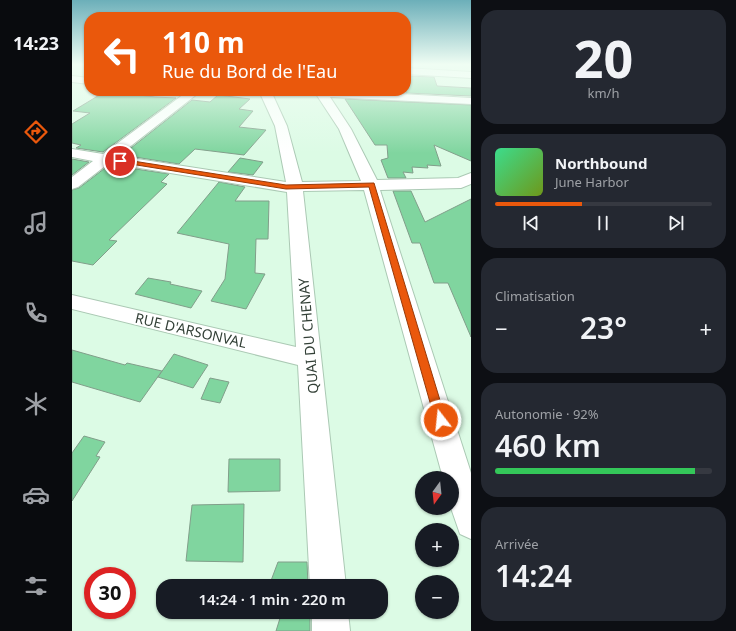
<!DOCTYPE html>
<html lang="fr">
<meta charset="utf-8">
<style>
body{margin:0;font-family:"Noto Sans",sans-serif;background:#242831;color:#f1f3f6;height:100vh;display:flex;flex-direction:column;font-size:15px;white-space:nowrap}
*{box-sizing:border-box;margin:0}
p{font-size:13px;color:#9ea1a6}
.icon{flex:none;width:22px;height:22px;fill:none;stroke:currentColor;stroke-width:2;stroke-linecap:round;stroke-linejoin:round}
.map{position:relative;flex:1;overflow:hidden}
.details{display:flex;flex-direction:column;gap:10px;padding:10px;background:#0d0f14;width:265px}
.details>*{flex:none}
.banner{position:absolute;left:12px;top:12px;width:327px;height:84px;border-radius:16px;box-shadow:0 1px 3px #0004;background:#ea580c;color:#fff;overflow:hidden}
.needle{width:26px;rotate:195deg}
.buttons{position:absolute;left:343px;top:471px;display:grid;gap:8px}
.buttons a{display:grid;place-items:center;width:44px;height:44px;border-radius:50%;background:#171b24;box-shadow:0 1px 3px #0004;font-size:20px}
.speed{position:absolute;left:12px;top:567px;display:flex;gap:8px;font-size:20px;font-weight:700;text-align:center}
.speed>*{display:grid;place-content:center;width:52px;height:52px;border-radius:50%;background:#171b24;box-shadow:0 1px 3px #0004;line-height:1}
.speed .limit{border:6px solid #d22;background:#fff;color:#111}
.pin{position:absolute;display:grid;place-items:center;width:34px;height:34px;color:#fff;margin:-17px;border:2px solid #fff;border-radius:50%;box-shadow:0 1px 4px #0007}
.me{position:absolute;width:44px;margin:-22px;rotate:344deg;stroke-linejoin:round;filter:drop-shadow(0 0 3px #0008)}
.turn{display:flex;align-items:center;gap:14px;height:84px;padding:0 12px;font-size:18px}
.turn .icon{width:52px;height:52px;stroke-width:2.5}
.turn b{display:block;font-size:28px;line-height:34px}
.big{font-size:30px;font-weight:600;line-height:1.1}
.details .tile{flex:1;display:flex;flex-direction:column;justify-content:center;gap:6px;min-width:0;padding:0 14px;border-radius:16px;background:#242831}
.details .dial{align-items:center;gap:0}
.dial b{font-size:52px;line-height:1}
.song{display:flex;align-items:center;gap:12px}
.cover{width:48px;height:48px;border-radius:6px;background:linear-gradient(135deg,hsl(150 70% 55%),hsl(80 70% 35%))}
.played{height:4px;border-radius:2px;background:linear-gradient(90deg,#ea580c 40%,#363941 40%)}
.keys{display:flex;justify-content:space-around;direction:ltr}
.heat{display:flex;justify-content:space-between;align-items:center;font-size:22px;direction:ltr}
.charge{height:6px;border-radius:3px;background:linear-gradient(90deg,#34c759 92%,#363941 0)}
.trip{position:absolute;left:84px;top:579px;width:232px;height:40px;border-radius:16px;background:#171b24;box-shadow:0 1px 3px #0004;font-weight:600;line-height:40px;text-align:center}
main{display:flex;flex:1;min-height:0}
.tabs{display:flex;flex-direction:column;width:72px;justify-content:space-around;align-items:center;background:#090b0e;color:#9ea1a6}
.tabs .icon{width:28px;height:28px}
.tabs .active{color:#ea580c}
.tabs b{font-size:18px;color:#f1f3f6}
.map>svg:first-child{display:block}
.building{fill:#80d59f;stroke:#819e8a}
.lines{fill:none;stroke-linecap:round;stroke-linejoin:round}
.minor-casing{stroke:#abc9b4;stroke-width:2}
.minor{fill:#fff;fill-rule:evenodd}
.route{fill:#ea580c;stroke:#983908}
.labels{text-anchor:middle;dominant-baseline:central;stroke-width:3.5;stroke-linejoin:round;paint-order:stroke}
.street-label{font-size:14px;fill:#334037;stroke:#fff}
</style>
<main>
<nav class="tabs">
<b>14:23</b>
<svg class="icon active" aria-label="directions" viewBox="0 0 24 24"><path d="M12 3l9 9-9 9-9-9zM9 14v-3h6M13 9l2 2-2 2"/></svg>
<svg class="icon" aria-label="music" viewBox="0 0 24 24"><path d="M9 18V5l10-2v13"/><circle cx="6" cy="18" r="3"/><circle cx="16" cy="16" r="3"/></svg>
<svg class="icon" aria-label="phone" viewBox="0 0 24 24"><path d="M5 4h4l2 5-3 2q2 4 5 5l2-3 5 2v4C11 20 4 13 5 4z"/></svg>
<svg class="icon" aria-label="climate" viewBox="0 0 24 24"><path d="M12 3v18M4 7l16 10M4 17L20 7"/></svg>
<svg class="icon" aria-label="car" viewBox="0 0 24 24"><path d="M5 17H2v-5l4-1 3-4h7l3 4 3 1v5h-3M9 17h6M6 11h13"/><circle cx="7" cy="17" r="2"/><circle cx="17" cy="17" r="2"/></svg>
<svg class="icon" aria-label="filters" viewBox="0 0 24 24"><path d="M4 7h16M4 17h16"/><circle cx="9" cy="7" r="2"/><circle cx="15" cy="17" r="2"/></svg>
</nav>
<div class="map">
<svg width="399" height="631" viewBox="0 0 399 631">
<rect width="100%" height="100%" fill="#dcfbe5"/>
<g class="building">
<polygon points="334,76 362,77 365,86 399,88 399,96 334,93"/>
<polygon points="34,91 83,97 104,98 31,152 4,148 9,145 0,143 0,124 18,113 1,111"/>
<polygon points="146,95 178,99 167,109 181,111 167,127 194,130 172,155 123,149 107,164 50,155 120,100 138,102"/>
<polygon points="273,99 399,105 399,161 362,145 369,166 355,165 356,168 340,167 341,173 331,172 334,178 316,178 309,160 316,158 315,145 303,145"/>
<polygon points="168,158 191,162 181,175 156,172"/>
<polygon points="0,159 17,162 0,175"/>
<polygon points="37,165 97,174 89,182 95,184 37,240 45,241 21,265 0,261 0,190 7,188"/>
<polygon points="147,182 173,187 163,201 197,201 196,239 184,239 183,273 193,274 174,309 139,301 153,279 157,244 105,233"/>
<polygon points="321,191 339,191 353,222 399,199 399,337 376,283 362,283 348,243 340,243"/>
<polygon points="76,278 99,282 98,284 130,291 119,308 63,294"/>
<polygon points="0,350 53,365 55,363 90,371 68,402 0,382"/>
<polygon points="102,354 136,365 121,388 86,377"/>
<polygon points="138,378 157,382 148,403 129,399"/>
<polygon points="12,436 33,442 24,456 28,457 0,501 0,453"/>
<polygon points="157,459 208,459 208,491 156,492"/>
<polygon points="172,504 171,562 114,561 120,505"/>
<polygon points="206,562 235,562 236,586 197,586"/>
<polygon points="202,612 238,612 238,631 204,631 209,615"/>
</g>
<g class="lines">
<g class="minor-casing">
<g id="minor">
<polygon points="334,68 399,72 399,78 334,74"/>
<polygon points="0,76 17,78 17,84 0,82"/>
<polygon points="116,91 129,91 46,156 214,182 203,126 187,91 199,91 215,126 230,182 289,181 267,129 242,91 276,91 399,98 399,104 258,97 279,129 305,180 386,178 399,173 399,184 389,188 308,190 399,473 399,539 388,534 379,508 380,478 371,478 292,190 231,191 274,586 238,586 226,365 0,309 0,295 224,347 215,192 37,163 6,187 0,189 0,177 21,161 0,157 0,149 31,154"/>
<polygon points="240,612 276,612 278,631 240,631"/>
</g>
</g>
<use href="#minor" class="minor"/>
</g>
<linearGradient id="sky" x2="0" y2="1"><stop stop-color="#6cafb9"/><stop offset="0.42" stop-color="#effdf3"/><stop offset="1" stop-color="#effdf3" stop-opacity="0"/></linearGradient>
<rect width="399" height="153" fill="url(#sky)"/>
<polygon class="route" points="48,159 214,185 302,183 374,420 373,423 369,424 365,423 363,420 297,187 214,189 46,162 45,161"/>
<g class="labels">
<g class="street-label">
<text transform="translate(119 330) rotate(13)">RUE D'ARSONVAL</text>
<text transform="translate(236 336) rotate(-95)">QUAI DU CHENAY</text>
</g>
</g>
</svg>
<div class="buttons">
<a><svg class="needle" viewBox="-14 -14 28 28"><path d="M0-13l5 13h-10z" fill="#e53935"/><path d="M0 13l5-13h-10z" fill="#9ea1a6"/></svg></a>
<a>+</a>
<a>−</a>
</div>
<div class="speed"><div class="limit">30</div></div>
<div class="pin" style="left:48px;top:161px;background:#d93025"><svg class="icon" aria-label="arrive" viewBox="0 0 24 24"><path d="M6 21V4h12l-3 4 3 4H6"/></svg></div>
<svg class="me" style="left:369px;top:420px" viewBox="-20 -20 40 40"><circle r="17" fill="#ea580c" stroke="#fff" stroke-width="3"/><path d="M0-11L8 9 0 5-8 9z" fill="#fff"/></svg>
<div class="trip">14:24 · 1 min · 220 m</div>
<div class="banner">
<div class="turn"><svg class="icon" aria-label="left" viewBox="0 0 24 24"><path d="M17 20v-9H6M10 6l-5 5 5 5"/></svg><div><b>110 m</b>Rue du Bord de l'Eau</div></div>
</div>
</div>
<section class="details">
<div class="tile dial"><b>20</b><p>km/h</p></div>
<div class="tile">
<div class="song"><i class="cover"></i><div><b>Northbound</b><p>June Harbor</p></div></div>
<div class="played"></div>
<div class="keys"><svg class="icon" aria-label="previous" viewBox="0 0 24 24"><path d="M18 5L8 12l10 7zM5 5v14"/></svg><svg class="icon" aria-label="pause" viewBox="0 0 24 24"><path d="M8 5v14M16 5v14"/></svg><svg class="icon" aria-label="next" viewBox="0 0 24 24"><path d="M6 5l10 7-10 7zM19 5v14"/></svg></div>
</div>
<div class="tile"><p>Climatisation</p>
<div class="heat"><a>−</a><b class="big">23°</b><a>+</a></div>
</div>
<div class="tile"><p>Autonomie · 92%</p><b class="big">460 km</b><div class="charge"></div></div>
<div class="tile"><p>Arrivée</p><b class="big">14:24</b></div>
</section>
</main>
